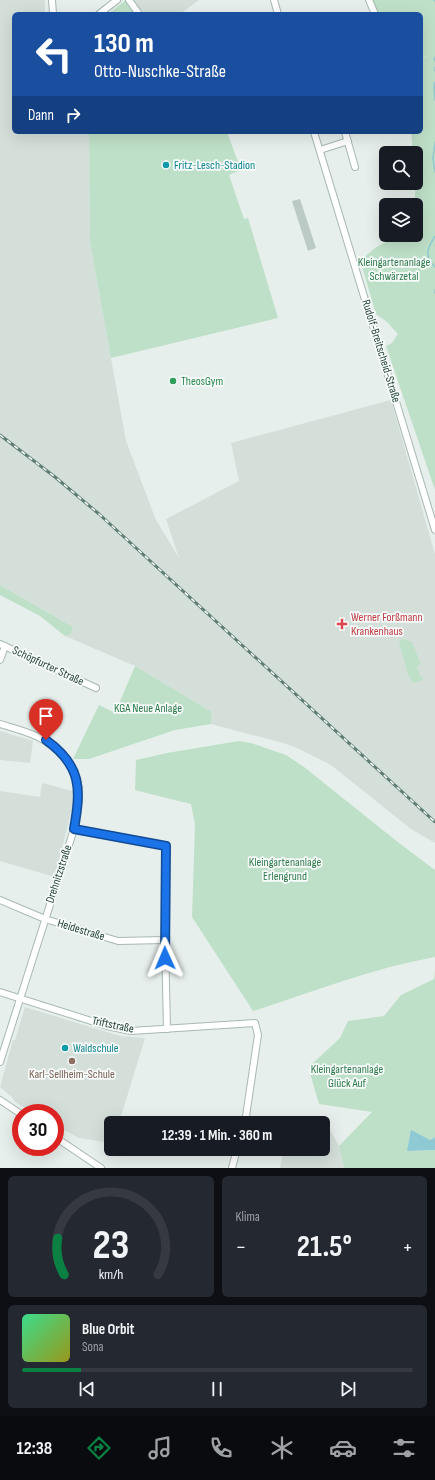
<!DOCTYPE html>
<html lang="de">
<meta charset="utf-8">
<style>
body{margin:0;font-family:"Sofia Sans Condensed",sans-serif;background:#242831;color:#f1f3f6;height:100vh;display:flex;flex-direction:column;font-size:15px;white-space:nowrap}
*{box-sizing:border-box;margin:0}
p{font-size:13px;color:#9ea1a6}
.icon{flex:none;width:22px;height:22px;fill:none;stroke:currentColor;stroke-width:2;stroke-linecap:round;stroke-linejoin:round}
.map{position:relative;height:1168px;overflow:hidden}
.sheet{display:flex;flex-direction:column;gap:8px;padding:8px;background:#0d0f14;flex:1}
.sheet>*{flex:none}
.top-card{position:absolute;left:12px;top:12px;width:411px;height:122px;border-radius:6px;box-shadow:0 4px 16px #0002;background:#1a4fa0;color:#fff;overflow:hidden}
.fabs{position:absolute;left:379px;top:146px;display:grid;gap:8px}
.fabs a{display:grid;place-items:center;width:44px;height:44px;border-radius:6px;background:#171b24;box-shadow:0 4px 16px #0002;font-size:20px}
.speed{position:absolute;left:12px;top:1104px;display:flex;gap:8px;font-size:20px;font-weight:700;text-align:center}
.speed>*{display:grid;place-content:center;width:52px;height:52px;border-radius:50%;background:#171b24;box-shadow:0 4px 16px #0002;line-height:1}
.speed .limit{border:6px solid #d22;background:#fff;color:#111}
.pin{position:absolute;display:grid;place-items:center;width:34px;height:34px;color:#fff;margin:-41px -17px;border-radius:50% 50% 50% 0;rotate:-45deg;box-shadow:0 0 4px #0007}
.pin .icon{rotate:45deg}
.me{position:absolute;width:44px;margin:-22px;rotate:359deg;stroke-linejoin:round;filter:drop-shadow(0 0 3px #0008)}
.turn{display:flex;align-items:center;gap:14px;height:84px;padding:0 16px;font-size:18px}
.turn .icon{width:52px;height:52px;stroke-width:2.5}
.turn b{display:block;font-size:28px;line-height:34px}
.then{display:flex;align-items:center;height:38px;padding:0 16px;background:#0003;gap:8px;font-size:15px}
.big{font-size:30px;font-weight:700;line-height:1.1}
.sheet .card{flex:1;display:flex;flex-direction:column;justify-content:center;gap:6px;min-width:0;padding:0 14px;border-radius:6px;background:#242831}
.sheet .dial{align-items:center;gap:0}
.dial svg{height:104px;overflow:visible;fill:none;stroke:#363941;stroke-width:7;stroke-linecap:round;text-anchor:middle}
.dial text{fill:#f1f3f6;stroke:none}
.song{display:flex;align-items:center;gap:12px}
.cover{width:48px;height:48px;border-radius:6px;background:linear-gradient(135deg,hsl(150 70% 55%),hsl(60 70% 35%))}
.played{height:4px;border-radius:2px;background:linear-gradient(90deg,#0b8043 15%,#363941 15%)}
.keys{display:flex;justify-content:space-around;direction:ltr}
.heat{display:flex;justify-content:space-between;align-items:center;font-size:22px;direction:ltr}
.sheet .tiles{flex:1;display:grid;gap:8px;grid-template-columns:1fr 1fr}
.card:last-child{grid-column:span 2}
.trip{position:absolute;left:104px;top:1116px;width:226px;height:40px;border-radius:6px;background:#171b24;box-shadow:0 4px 16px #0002;font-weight:700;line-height:40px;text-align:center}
.tabs{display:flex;height:64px;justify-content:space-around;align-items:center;background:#090b0e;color:#9ea1a6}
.tabs .icon{width:28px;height:28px}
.tabs .on{color:#0b8043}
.tabs b{font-size:18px;color:#f1f3f6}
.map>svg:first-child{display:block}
.built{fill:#d4dfda}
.green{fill:#bfe0c8}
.water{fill:#8ec9d4}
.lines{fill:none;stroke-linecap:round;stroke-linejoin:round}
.stream{stroke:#8ec9d4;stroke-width:1.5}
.building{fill:#bbcac4}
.street-casing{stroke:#a8b8b2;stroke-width:8}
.street{stroke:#fff;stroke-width:6}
.rail-casing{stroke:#5f7d75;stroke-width:3}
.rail{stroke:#f7fbf9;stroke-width:1.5;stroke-dasharray:4.5;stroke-linecap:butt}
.route-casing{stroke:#114b97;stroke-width:10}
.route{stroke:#1a73e8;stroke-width:7}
.culture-dot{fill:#0f9aa8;stroke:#f7fbf9;stroke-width:1.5}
.leisure-dot{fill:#2e9e5b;stroke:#f7fbf9;stroke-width:1.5}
.health-dot{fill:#e0444e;stroke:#f7fbf9;stroke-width:1.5}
.education-dot{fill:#8d6e63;stroke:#f7fbf9;stroke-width:1.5}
.labels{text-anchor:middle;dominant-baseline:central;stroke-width:3.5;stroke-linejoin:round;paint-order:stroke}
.culture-label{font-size:12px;fill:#0d838f;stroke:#f7fbf9;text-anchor:start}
.park-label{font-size:12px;fill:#2d7a4b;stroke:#f7fbf9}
.street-label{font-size:12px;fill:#24423a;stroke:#f7fbf9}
.leisure-label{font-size:12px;fill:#27864d;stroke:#f7fbf9;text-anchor:start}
.health-label{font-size:12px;fill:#be3a42;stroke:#f7fbf9;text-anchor:start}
.education-label{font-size:12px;fill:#785e54;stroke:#f7fbf9}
</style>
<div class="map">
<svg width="435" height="1168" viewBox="0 0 435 1168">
<rect width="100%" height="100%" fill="#e6efeb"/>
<g class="built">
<polygon points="0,0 45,0 45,14 14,14 14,132 89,132 90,242 126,441 156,520 179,558 166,519 239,481 231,443 391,400 435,554 435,843 411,829 331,765 297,748 283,743 211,724 212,712 135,666 65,636 71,634 73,627 0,585"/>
<polygon points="129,0 199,0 180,14 139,14"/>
<polygon points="0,731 33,741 30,763 0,760"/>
<polygon points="42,783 76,792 55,877 0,861 0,791 40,797"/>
<polygon points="25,1007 120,1036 145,1038 119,1123 111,1123 111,1143 79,1138 55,1125 55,1113 34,1113 15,1102 12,1097 0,1087 13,1040 15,1040"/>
<polygon points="330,1130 339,1146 344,1168 280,1168 284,1149 323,1149 323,1131"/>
</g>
<g class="green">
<polygon points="126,0 136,14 108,14"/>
<path d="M371 0H435V490L386 346 392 343 398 334 387 322 376 314 360 260C366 257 364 257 369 253 381 242 401 235 416 235V205H414L416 183V153H413L411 132H421V59L429 56 421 58V14H376Z"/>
<polygon points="89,132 227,132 241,170 229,175 244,219 248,218 278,318 111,358 90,242"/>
<polygon points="0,585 73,627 71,634 65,636 40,616 0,595"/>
<polygon points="404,639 412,642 421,664 417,666 420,676 423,678 423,680 413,683 408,675 399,643 400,640"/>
<polygon points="135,666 212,712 211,724 175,730 89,759 73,759 99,705 115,713"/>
<path d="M239 741 251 743 286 755 304 767 399 843 435 870V957C373 968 313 992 253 1011L192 917 195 824 191 804 135 790 136 760 167 753Z"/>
<polygon points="435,971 435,1137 408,1151 435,1150 435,1168 344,1168 339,1146 372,1112 319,1104 310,1073 312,1064 340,1038 348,1021 384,1016 401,995 434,979"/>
</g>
<polygon class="water" points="411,1130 430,1140 435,1137 435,1150 407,1151"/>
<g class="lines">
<g class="stream">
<polyline points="434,0 435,1"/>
<polyline points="435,57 434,59 435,61"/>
<polyline points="435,67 435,71"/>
<polyline points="435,82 434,85 435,100"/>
<polyline points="435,142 433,158 435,172"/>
<path d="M435 236C430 245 424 252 431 263 432 264 434 265 435 267"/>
<polyline points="435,290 435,293"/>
</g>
</g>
<polygon class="building" points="300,199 316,248 308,251 292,201"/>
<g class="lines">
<g class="street-casing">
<g id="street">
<polyline points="52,0 53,14"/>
<polyline points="129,0 139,14"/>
<polyline points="274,0 278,14"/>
<polyline points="369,0 375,14"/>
<polyline points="99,14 117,0"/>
<polyline points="314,132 435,530"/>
<polyline points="345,132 355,167"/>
<polyline points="320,150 348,141"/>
<polyline points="0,644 96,688"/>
<polyline points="0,660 5,646"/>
<path d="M0 724C28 732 49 737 68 762 74 770 78 779 79 790 80 802 76 816 74 829L0 1062"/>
<polyline points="74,829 166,846 165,942 167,1029"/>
<polyline points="0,900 45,919 118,941 165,940"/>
<polyline points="0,992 107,1026 131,1031 255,1023 258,1035 245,1123"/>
<polyline points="0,1100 21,1114"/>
<polyline points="55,1137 101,1168"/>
<polyline points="232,1168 237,1149"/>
</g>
</g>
<use href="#street" class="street"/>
<g class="rail-casing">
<polyline id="rail" points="0,435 55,477 99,514 435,822"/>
</g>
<use href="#rail" class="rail"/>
</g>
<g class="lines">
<g class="route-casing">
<path id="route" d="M46 740C82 766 81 789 74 829L166 846 165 958"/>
</g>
<use href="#route" class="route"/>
</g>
<g class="culture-dot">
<circle cx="166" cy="165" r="4"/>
<circle cx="65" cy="1048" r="4"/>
</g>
<circle class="leisure-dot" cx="173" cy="381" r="4"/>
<path class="health-dot" d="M340 618h4v4h4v4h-4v4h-4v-4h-4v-4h4z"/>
<circle class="education-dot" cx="72" cy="1061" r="4"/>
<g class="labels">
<g class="culture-label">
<text x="174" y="165">Fritz-Lesch-Stadion</text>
<text x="73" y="1048">Waldschule</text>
</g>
<g class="park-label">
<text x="394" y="262">Kleingartenanlage<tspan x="394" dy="14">Schwärzetal</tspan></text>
<text x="148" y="708">KGA Neue Anlage</text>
<text x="285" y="862">Kleingartenanlage<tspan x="285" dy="14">Erlengrund</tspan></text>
<text x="347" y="1069">Kleingartenanlage<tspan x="347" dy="14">Glück Auf</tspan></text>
</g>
<g class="street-label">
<text transform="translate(381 351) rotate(73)">Rudolf-Breitscheid-Straße</text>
<text transform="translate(48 666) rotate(25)">Schöpfurter Straße</text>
<text transform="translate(59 874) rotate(-72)">Drehnitzstraße</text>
<text transform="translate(81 930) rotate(17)">Heidestraße</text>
<text transform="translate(113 1025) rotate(12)">Triftstraße</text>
</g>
<g class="leisure-label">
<text x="181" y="381">TheosGym</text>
</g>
<g class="health-label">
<text x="351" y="617">Werner Forßmann<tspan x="351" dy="14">Krankenhaus</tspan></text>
</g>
<g class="education-label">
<text x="72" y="1074">Karl-Sellheim-Schule</text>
</g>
</g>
</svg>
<div class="fabs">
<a><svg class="icon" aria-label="search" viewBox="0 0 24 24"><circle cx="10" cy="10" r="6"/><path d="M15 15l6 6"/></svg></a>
<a><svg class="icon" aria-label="layers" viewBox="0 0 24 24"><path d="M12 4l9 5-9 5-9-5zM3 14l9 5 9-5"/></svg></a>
</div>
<div class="speed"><div class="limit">30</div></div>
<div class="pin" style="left:46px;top:740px;background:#d93025"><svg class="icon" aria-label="arrive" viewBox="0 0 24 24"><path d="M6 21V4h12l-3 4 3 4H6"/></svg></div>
<svg class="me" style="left:165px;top:958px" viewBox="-20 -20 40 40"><path d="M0-17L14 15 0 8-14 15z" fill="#1a73e8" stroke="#fff" stroke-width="4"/></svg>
<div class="trip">12:39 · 1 Min. · 360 m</div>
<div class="top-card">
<div class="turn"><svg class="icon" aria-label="left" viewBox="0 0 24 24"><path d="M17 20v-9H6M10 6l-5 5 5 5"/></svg><div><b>130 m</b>Otto-Nuschke-Straße</div></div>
<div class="then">Dann<svg class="icon" aria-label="right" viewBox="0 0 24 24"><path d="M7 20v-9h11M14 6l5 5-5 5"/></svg></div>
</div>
</div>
<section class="sheet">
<div class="tiles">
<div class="card dial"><svg viewBox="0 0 100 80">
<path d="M14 69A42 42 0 1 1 86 69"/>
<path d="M14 69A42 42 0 0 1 9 41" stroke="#0b8043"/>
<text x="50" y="56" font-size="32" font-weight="700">23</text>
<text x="50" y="72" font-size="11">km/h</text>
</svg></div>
<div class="card"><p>Klima</p>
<div class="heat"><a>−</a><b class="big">21.5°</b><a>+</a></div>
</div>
<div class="card">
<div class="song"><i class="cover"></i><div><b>Blue Orbit</b><p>Sona</p></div></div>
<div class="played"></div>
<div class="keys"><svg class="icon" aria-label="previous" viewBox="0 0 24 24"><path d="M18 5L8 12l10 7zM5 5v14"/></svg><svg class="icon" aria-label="pause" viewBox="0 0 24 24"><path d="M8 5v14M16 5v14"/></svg><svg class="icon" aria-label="next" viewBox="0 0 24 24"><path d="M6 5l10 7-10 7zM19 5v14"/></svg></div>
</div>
</div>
</section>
<nav class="tabs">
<b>12:38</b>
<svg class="icon on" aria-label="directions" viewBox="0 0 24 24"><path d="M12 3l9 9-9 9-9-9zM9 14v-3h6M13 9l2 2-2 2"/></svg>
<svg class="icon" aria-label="music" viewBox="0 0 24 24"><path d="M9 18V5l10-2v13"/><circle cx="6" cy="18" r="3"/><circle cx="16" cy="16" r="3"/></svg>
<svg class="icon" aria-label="phone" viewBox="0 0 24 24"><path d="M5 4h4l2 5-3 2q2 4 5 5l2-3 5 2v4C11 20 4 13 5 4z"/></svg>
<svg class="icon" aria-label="climate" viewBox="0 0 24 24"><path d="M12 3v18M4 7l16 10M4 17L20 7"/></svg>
<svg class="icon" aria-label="car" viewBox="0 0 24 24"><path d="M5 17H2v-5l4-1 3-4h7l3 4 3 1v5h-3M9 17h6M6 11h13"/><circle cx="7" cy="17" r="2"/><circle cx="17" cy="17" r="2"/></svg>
<svg class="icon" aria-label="filters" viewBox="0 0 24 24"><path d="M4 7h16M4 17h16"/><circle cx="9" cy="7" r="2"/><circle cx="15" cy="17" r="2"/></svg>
</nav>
